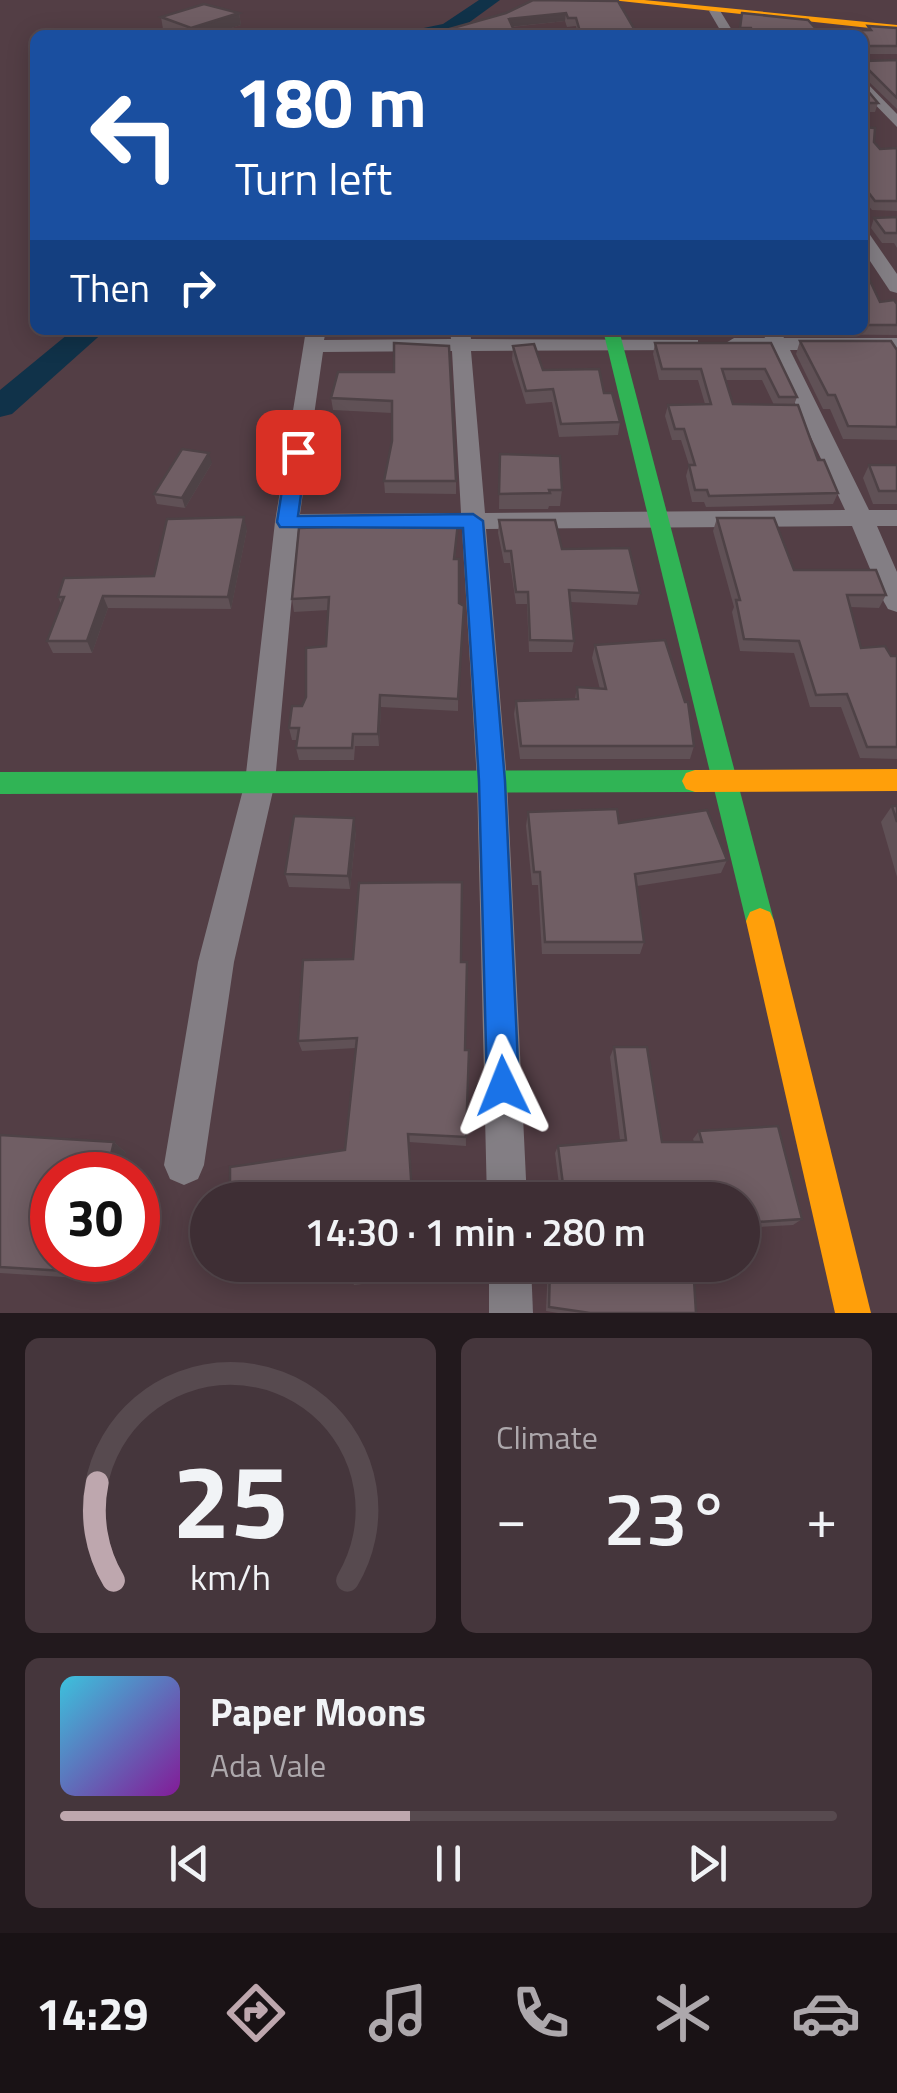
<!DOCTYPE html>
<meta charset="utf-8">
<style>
body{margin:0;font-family:"Titillium Web",sans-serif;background:#45363c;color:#f1f3f6;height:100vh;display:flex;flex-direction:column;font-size:38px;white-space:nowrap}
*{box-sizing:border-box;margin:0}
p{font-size:32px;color:#ada8ac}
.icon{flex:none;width:55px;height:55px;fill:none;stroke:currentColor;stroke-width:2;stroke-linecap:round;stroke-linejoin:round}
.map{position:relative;height:1313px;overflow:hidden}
.panel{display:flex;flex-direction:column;gap:25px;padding:25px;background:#22191d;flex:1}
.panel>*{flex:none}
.hud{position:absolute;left:30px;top:30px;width:838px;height:305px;border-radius:15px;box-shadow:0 5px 25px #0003,0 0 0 2px #574a4f;background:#1a4fa0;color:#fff;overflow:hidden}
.speed{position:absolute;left:30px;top:1152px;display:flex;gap:20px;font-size:50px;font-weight:700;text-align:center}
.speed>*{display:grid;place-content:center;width:130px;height:130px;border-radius:50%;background:#3e2e34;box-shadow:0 5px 25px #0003,0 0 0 2px #574a4f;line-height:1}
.speed .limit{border:15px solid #d22;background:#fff;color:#111}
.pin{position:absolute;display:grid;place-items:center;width:85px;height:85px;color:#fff;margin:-42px;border-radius:20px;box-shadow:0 5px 15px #0006}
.me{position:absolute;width:110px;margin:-55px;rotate:358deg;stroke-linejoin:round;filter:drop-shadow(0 0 8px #0008)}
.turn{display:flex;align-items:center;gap:35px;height:210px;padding:0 40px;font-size:45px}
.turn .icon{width:130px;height:130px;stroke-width:2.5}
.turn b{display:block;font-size:70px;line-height:85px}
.then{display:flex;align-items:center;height:95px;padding:0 40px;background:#0003;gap:20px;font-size:38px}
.big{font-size:75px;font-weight:600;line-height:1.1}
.panel .card{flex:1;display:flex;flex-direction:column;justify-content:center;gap:15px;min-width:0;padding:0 35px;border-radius:15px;background:#45363c}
.panel .dial{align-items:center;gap:0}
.dial svg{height:260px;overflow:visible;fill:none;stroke:#574a4f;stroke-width:7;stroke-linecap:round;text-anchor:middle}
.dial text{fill:#f1f3f6;stroke:none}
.song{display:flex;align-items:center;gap:30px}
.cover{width:120px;height:120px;border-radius:15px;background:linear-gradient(135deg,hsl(190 70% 55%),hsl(290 70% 35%))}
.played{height:10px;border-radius:5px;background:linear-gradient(90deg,#bea7ae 45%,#574a4f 45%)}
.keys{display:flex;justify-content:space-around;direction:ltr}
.heat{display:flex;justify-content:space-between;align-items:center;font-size:55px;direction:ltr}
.panel .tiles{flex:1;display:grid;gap:25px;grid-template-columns:1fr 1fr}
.card:last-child{grid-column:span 2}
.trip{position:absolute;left:190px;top:1182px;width:570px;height:100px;border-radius:50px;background:#3e2e34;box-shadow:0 5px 25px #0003,0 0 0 2px #574a4f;font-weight:600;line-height:100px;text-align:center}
.dock{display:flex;height:160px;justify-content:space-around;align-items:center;background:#191215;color:#ada8ac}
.dock .icon{width:70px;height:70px}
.dock .active{color:#bea7ae}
.dock b{font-size:45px;color:#f1f3f6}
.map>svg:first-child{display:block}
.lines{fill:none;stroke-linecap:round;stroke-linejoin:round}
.river{fill:#103249;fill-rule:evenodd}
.street{fill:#837e84;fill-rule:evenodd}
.fast{fill:#30b455;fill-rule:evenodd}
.slow{fill:#ff9f0a;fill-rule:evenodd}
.wall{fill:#605156;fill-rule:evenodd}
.shaded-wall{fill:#4e4246}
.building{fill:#705e64;stroke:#4e4246;stroke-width:2.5}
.route{fill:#1a73e8;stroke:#114b97;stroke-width:2.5}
</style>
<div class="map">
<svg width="897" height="1313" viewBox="0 0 897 1313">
<rect width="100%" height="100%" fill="#533e45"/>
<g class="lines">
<g class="river">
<polygon points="479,0 500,0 456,32 407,35 409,31 443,24"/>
<polygon points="73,330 106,330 12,414 0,417 0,390"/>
</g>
<g class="street">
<polygon points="715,8 719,9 735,35 723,35 709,11"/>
<polygon points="862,78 897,114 897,127 862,91"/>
<polygon points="862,231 868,232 897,274 897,293 890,291 862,249"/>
<path d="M306 330H326L324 340 451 339 450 330H470L471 339 698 340V348L691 350 471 351 485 513 845 510 770 350H734L724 344 734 338H765L762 330H780L784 338H897V350H790L869 510H897V526H877L897 572V612L888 609 884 602 852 526 486 529 507 781 527 1200H487L477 781 462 529 298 530 275 782 234 962 204 1165 198 1179 184 1185 170 1179 164 1165 198 962 245 782 275 522ZM452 351 461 513 300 514 323 352Z"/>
<polygon points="489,1265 531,1265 533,1313 489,1313"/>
</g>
<g class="fast">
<polygon points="603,330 619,330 774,921 770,930 760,934 750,930 746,921"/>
<polygon points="695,770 704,773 708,781 704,789 695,792 0,794 0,772"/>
</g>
<g class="slow">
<polygon points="611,0 644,0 897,25 897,31"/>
<polygon points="897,769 897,791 695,792 686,789 682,781 686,773 695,770"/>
<polygon points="760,908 770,912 774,921 871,1313 835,1313 746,921 750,912"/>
</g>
</g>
<g class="wall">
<polygon points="533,0 636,32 713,35 578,35 576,26 567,27 565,21 512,27 506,13"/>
<polygon points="239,13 241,25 209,35 180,35 163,29 161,17"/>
<polygon points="742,13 818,31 867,30 868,26 897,28 897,54 862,54 862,35 738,35"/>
<polygon points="897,60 897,109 862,75 865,61"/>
<polygon points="862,84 878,103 875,112 862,112"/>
<polygon points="862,127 880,149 897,148 897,211 872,210 862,198"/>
<polygon points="897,217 897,248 894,243 882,243 871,228 874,218"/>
<polygon points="862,264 880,302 897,304 897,335 786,334 783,330 862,330"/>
<polygon points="394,330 413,330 414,336 394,336"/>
<polygon points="643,330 761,330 760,335 643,333"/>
<polygon points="800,341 897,350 897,440 843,439 830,409 823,409 796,354"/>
<path d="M655 343H771L797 397 794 405 818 460 838 493 833 504 706 507 704 502H692L686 476 689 465 681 440H672L665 416 668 405 705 404 698 380H659L653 354ZM725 380H762L774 405 733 404Z"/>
<polygon points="513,346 543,370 604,393 620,422 618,435 559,437 552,402 526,404 512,359"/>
<polygon points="394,372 456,481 456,494 385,493 384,481 392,441 392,413 333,410 331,398"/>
<polygon points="500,454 562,490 560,506 549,506 548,509 499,509"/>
<polygon points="212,463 185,508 157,504 154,494"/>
<polygon points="869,465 897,465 897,504 873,504 863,478"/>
<polygon points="717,518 794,570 886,595 879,608 850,607 861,648 891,656 897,656 897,759 860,758 841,707 810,707 794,653 740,651 732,612 734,607 713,531"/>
<polygon points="499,520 562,549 640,593 637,605 570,602 574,641 572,652 529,652 527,604 516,604 510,563 504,563 498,533"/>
<polygon points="247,529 231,609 108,608 92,653 53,653 47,641 61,604 58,597 154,576"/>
<polygon points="457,536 455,559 459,603 458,711 381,707 379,746 355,746 354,760 299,760 296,748 297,740 292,740 289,728 302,706 326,646 329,610 294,612 292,599"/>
<polygon points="595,645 694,746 690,759 520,759 514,714 516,701 575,699 577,687 600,689 592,658"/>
<polygon points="892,806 897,806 897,877 881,822"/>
<polygon points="528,812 619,823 727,860 721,873 637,886 644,942 640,954 542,954 538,885 532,885 526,826"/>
<polygon points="356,831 350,889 289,887 285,874"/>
<polygon points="461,962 465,1050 466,1146 409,1142 345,1150 356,1048 302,1051 298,1041"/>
<polygon points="614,1047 662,1142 694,1142 693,1139 699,1131 802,1219 793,1225 742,1228 742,1200 561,1200 555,1153 558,1146 620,1140 610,1057"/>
<polygon points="0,1135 114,1142 126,1153 52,1260 100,1260 95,1279 0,1273"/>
<polygon points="418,1265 419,1277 354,1285 352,1280"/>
<polygon points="548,1265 589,1265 696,1313 558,1313 546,1311"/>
</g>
<g class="shaded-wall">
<polygon points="239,13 241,25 209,35 193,35 191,28"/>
<polygon points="566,13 565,21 509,27 509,19"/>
<polygon points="209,453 212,463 185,508 182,498"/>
<polygon points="244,517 247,529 231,609 228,597"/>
<polygon points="103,596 108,608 92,653 87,641"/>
<polygon points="380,695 381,707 379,746 378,734"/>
<polygon points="354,818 356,831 350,889 348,876"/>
<polygon points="114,1142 126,1153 121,1175 106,1175"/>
<polygon points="84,1260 100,1260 95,1279 81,1272"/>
</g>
<g class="building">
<polygon points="533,0 618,1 636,32 710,31 713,35 581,35 576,18 568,18 566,13 509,19 516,35 443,35 442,31 506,13"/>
<polygon points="204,4 239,13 191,28 161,17"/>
<polygon points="742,13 808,20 818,31 871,30 868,26 897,28 897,46 864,46 862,48 862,35 755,35 751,28 740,28"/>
<polygon points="862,55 865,61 897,60 897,98 865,66 862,75"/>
<polygon points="862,84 878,103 862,103"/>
<polygon points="862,127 875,128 874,142 880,149 897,148 897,201 875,201 862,184"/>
<polygon points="897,217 897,233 885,233 874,218"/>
<polygon points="862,264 880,302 894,300 897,304 897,325 862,325"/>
<polygon points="800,341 891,341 897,350 897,427 848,426 835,395 828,395"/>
<polygon points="394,343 449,346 456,481 384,481 392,441 392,401 331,398 338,372 394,372"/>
<polygon points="655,343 771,343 797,397 779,397 765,369 722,369 733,404 798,405 818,460 824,460 838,493 709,496 707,490 695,490 689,465 695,465 684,429 675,429 668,405 711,404 701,369 662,369"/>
<polygon points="534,344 543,370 599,369 604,393 612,393 620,422 561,424 553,389 526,391 513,346"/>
<polygon points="182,449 209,453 182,498 154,494"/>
<polygon points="500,454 560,456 562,490 549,490 550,493 499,494"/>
<polygon points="869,465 897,465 897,491 879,491"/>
<polygon points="244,517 228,597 103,596 87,641 47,641 64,597 58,597 64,578 154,576 167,519"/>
<polygon points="717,518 774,518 794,570 876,570 886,595 847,595 861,648 885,646 891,656 897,656 897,747 867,747 847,694 816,695 799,641 744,639 736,600 740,600"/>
<polygon points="499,520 555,520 562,549 629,548 640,593 569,590 574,641 530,640 528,592 516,592 511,551 505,551"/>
<polygon points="458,523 454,559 459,559 459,603 464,606 458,699 380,695 378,734 353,734 352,748 296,748 299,728 289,728 292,706 302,706 306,697 306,648 326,646 329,597 292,599 299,528"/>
<polygon points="665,640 685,702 688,702 694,746 521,746 516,701 578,699 577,687 606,689 595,645"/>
<polygon points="892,806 897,806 897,822"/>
<polygon points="617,809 619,823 707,810 727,860 635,874 644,942 545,942 540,872 534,872 528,812"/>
<polygon points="294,816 354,818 348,876 285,874"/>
<polygon points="462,882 461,962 467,962 465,1050 469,1050 466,1137 408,1134 412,1193 434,1193 435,1200 230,1200 230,1167 345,1150 357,1038 298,1041 303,960 353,959 359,883"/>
<polygon points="614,1047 647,1047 662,1142 702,1142 699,1131 778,1126 802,1219 742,1223 742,1200 565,1200 558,1146 626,1140"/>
<polygon points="0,1135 114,1142 106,1175 52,1175 52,1260 84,1260 81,1272 0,1267"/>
<polygon points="351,1265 417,1265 418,1272 352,1280"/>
<polygon points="550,1265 589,1265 694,1280 696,1313 590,1313 549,1307"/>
</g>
<polygon class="route" points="298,446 307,452 298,516 473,514 483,521 505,781 519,1086 514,1097 503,1101 492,1097 487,1086 479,781 463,528 280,527 277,522 288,452"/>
</svg>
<div class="speed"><div class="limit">30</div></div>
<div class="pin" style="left:298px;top:452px;background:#d93025"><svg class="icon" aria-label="arrive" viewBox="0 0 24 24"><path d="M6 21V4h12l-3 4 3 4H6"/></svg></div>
<svg class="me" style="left:503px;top:1086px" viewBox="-20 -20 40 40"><path d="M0-17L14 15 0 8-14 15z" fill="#1a73e8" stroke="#fff" stroke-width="4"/></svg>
<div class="trip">14:30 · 1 min · 280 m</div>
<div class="hud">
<div class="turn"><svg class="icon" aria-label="left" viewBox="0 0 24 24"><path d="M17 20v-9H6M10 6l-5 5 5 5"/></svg><div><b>180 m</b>Turn left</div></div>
<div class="then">Then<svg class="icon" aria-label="right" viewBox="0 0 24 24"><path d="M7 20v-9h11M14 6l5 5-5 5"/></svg></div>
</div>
</div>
<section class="panel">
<div class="tiles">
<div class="card dial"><svg viewBox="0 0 100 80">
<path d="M14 69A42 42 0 1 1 86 69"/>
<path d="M14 69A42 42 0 0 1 9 39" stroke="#bea7ae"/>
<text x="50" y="56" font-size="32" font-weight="700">25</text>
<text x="50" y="72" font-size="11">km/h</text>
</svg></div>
<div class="card"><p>Climate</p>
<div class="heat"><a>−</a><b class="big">23°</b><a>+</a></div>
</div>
<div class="card">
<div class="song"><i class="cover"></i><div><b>Paper Moons</b><p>Ada Vale</p></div></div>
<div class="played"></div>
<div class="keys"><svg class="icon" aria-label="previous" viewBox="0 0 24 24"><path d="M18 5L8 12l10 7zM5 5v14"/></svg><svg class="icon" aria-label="pause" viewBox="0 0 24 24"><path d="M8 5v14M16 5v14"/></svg><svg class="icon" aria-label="next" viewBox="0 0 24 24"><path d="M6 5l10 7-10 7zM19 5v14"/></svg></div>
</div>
</div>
</section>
<nav class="dock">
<b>14:29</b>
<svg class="icon active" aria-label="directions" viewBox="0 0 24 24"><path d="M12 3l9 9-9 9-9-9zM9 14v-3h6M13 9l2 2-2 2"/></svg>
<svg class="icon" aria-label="music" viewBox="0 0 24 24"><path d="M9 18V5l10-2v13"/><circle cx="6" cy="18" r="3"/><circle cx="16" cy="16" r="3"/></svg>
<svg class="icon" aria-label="phone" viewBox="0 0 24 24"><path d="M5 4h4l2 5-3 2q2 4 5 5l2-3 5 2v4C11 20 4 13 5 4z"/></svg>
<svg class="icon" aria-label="climate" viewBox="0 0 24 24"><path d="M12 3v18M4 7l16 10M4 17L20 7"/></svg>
<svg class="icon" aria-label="car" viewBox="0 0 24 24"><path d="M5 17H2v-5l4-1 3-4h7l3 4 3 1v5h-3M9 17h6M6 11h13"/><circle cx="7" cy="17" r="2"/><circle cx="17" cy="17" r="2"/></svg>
</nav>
